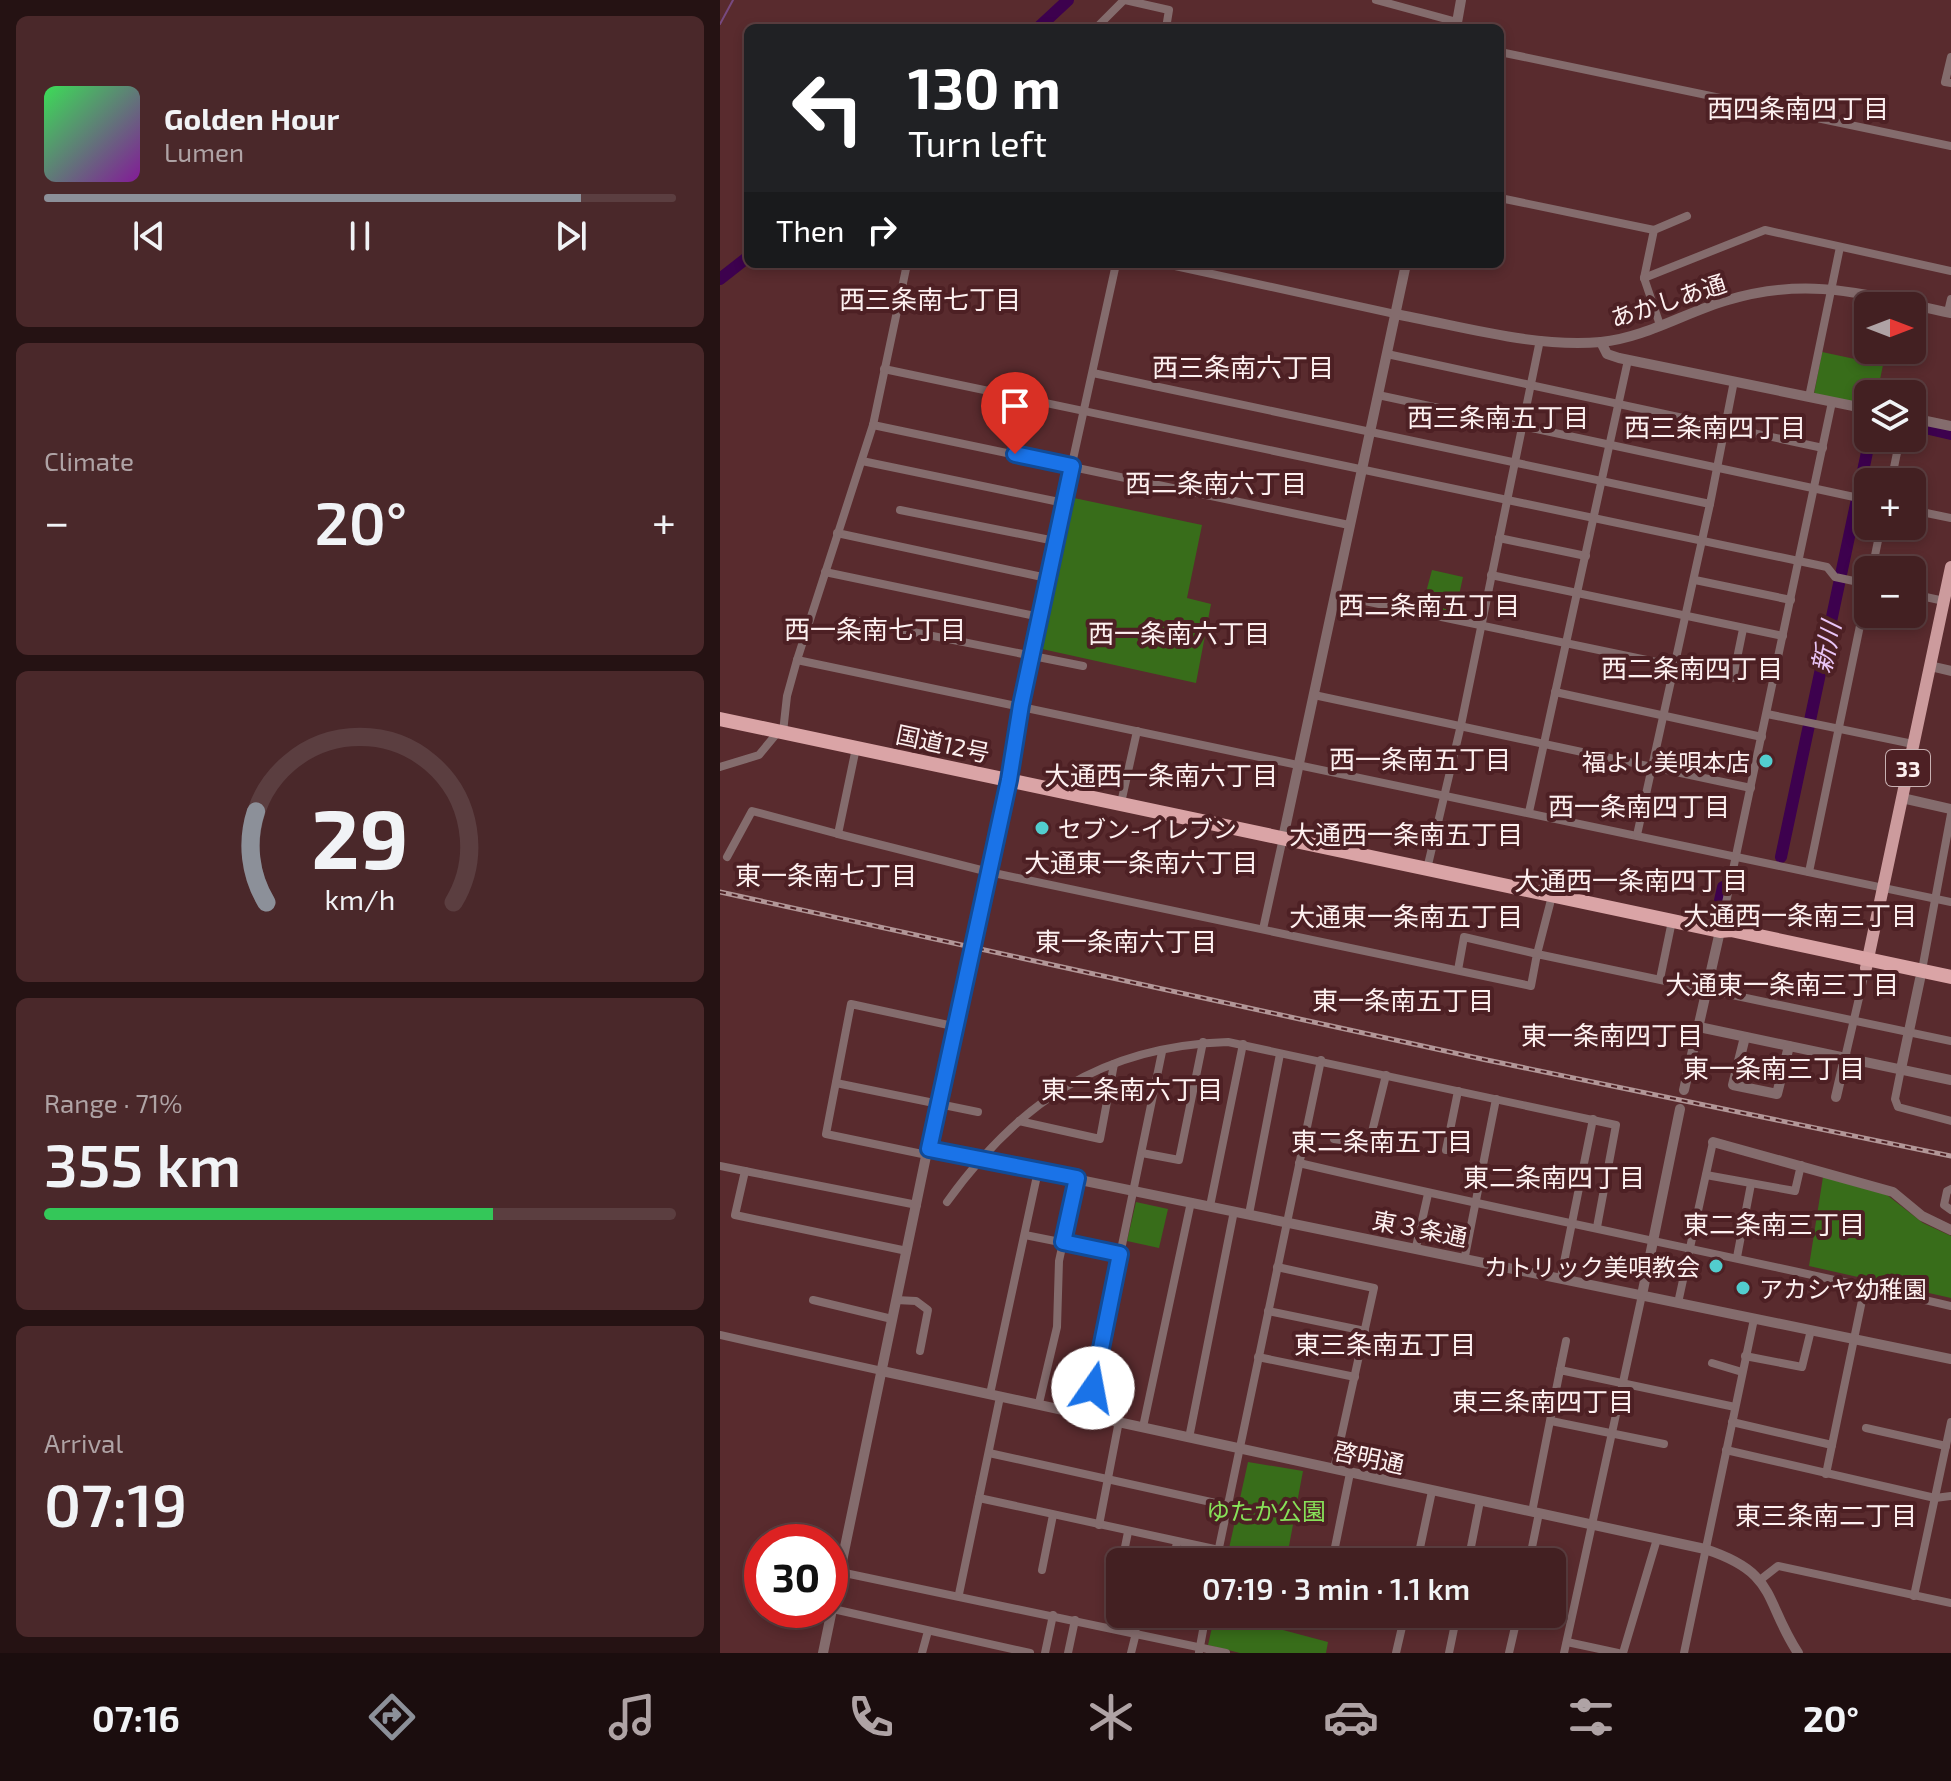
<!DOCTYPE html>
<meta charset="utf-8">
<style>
body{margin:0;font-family:"Exo 2","Noto Sans JP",sans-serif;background:#4a282a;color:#f1f3f6;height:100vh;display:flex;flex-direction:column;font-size:30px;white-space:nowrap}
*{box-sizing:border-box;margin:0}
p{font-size:26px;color:#afa3a5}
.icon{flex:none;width:44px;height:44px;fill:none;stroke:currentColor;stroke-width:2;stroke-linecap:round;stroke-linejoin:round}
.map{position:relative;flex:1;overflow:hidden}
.details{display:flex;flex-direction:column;gap:16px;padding:16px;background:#251213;width:720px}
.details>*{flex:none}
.top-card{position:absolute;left:24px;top:24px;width:760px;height:244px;border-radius:12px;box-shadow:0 4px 12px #0003,0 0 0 2px #5b3e40;background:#202124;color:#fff;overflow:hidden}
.needle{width:52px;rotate:90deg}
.tools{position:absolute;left:1134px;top:292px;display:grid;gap:16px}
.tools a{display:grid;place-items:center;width:72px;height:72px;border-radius:12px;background:#432022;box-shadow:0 4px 12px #0003,0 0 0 2px #5b3e40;font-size:40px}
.speed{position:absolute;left:24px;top:1524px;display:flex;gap:16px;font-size:40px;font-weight:700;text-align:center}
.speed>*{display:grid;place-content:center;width:104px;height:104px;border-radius:50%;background:#432022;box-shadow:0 4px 12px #0003,0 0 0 2px #5b3e40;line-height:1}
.speed .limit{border:12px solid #d22;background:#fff;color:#111}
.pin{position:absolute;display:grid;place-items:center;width:68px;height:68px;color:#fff;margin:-82px -34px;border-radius:50% 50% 50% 0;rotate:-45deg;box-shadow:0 0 8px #0007}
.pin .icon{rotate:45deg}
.me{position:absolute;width:88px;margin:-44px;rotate:12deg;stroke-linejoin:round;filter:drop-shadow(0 0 6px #0008)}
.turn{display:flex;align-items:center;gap:28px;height:168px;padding:0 32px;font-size:36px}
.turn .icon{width:104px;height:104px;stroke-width:2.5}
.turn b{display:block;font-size:56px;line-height:68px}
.then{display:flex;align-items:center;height:76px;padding:0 32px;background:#0003;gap:16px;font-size:30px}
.big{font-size:60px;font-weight:600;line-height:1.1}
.details .tile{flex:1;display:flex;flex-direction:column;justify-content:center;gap:12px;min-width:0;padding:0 28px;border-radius:12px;background:#4a282a}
.details .dial{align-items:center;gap:0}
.dial svg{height:208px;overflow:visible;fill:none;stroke:#5b3e40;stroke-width:7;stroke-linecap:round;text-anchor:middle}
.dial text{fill:#f1f3f6;stroke:none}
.song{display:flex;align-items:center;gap:24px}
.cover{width:96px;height:96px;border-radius:12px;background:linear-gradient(135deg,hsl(130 70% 55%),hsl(290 70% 35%))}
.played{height:8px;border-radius:4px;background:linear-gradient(90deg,#8c9099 85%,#5b3e40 85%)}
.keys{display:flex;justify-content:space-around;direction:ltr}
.heat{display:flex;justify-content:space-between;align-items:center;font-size:44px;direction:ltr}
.charge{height:12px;border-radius:6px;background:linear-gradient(90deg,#34c759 71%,#5b3e40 0)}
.trip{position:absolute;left:386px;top:1548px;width:460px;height:80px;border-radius:12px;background:#432022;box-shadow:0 4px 12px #0003,0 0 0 2px #5b3e40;font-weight:600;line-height:80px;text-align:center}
.tab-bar{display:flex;height:128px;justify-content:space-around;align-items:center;background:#1b0d0e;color:#afa3a5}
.tab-bar .icon{width:56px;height:56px}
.tab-bar .current{color:#8c9099}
.tab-bar b{font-size:36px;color:#f1f3f6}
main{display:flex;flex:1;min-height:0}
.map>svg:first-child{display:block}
.green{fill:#386d1a}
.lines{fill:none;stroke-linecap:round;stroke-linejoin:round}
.stream{stroke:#77497f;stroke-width:2}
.river{stroke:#3d014e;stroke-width:12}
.minor{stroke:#846c6d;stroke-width:8}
.tertiary{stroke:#846c6d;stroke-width:10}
.primary{stroke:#cc9b9d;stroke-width:12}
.trunk{stroke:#daa4a6;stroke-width:14}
.rail-casing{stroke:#b29697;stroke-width:5}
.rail{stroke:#4d2024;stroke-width:2;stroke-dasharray:6;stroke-linecap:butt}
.route-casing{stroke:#114b97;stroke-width:20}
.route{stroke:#1a73e8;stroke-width:14}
.poi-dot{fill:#52cdce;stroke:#4d2024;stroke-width:3}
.labels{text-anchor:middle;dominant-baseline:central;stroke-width:8;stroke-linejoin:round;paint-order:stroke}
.shield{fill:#4d2024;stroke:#c8b2b3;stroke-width:2}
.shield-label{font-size:22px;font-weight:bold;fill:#fdf0f0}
.street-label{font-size:24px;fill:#fdf0f0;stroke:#4d2024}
.poi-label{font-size:24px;fill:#fdf0f0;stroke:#4d2024;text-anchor:end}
.park-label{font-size:24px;fill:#87e159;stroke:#4d2024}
.neighbourhood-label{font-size:26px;fill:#fdf0f0;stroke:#4d2024}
.water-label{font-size:26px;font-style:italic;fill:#e9c5f6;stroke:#4d2024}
</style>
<main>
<section class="details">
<div class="tile">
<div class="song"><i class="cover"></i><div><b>Golden Hour</b><p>Lumen</p></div></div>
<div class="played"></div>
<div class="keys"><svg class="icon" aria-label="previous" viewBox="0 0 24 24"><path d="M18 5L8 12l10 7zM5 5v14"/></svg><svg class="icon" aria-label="pause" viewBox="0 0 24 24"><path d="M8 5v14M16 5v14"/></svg><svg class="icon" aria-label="next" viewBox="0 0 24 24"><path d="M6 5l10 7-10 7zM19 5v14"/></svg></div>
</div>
<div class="tile"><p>Climate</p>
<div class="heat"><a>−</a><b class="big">20°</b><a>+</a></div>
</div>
<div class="tile dial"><svg viewBox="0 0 100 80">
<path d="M14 69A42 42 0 1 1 86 69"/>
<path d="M14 69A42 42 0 0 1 10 34" stroke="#8c9099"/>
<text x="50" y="56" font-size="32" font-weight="700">29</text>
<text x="50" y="72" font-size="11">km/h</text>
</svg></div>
<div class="tile"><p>Range · 71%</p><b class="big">355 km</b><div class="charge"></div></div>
<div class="tile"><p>Arrival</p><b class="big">07:19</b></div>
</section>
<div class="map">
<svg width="1231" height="1653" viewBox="0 0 1231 1653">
<rect width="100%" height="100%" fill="#592b2e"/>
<g class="green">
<polygon points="1102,352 1163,365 1157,394 1148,394 1148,406 1094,394"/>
<polygon points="354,498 482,525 467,598 491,604 476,683 322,649"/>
<polygon points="712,570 743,577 734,618 701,611"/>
<polygon points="1103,1177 1167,1195 1203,1223 1231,1236 1231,1298 1089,1266"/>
<polygon points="416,1202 448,1209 439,1248 407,1241"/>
<polygon points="528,1462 583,1471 566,1562 506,1562"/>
<polygon points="495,1614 562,1614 563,1630 608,1642 606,1653 520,1653 488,1645"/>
</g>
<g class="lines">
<polyline class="stream" points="0,24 13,0"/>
<g class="river">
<polyline points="318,28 348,0"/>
<polyline points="0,279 28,257"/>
<polyline points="1192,425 1231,434"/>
<polyline points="1061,857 1150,438"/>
<polyline points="997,914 1003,887"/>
</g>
<g class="minor">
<polyline points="405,0 449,10 446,28"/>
<polyline points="656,0 737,22"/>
<polyline points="376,28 404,0"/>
<polyline points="780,52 1231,146"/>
<polyline points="1231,57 1225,82 1231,83"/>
<polyline points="780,198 934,230"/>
<polyline points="446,264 675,314"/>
<polyline points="924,278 934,230 967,216"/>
<polyline points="1228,312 1231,299"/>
<polyline points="940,325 924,278 1045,230 1231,271"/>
<polyline points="667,354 1103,448"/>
<polyline points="164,369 1107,567 1115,577 1148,584"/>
<polyline points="373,373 990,504 1014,381"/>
<polyline points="658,395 1148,500"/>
<polyline points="1089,397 1120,247"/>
<polyline points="153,425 629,525"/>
<polyline points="142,461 344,503"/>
<polyline points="1171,482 1180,438"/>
<polyline points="180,510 335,541"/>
<polyline points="1192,510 1231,518"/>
<polyline points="117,533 327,578"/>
<polyline points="779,538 866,556"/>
<polyline points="1152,570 1161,526"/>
<polyline points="105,572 320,617"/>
<polyline points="771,575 1063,636"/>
<polyline points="975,580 1071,600"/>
<polyline points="1192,594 1224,601"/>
<polyline points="616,595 1013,678 1023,629"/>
<polyline points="138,621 363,666"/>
<polyline points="77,660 1231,902"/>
<polyline points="835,692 1042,737"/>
<polyline points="594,695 1031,788"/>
<polyline points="1047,714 1193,744"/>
<polyline points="63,732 67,696 77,660 153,425 187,264"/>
<polyline points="136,748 118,834 269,872 811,986 817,954 1231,1041"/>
<polyline points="0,767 39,755 58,732"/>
<polyline points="289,780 335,541 396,264"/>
<polyline points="401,803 417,731"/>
<polyline points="809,812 908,360"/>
<polyline points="917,835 990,504"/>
<polyline points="7,857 32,811 118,834"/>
<polyline points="707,869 741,725 820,340"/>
<polyline points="1089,872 1148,587"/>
<polyline points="543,929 563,838"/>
<polyline points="1000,931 1112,402"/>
<polyline points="738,970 744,937 817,954 832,896"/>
<polyline points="1202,970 1231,814"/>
<polyline points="940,979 952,921"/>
<polyline points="1125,1058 1146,968"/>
<polyline points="1181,1069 1175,1099 1178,1107 1231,1121"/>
<polyline points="116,1083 258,1112"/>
<polyline points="299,1121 380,1139 394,1064"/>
<polyline points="614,1139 649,1144 666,1075"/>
<polyline points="726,1150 738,1091"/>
<polyline points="422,1153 459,1160 483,1042"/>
<polyline points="207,1155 106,1134 131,1004 233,1026"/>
<path d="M579 1163C796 1214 1014 1256 1231 1306"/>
<polyline points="0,1166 25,1171"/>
<polyline points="986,1175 1075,1191 1081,1165"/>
<polyline points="1231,1189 1227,1191 1224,1205 1231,1210"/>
<path d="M227 1202C299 1102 382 1046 508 1042L896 1125 877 1227"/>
<polyline points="490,1206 523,1044"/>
<polyline points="529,1214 560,1054"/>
<polyline points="305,1235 400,1254"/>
<polyline points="696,1247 708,1194"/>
<polyline points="187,1251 15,1215 25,1171 197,1205"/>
<polyline points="745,1256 776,1099"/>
<polyline points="1017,1257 1031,1184"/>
<polyline points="557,1267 654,1288 614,1469"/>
<polyline points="841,1277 873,1119"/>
<polyline points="93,1300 172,1319"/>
<polyline points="176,1300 196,1301 208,1310 200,1351"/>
<polyline points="958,1303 993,1142"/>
<polyline points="548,1311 645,1331"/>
<polyline points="0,1335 162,1371"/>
<polyline points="1025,1356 1082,1367 1091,1330"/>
<polyline points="538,1357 635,1377"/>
<polyline points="992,1363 1022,1372"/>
<polyline points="840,1370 846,1341"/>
<polyline points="270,1394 318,1171"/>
<polyline points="319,1403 337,1327 339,1261 357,1178"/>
<polyline points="367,1414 442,1052"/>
<polyline points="831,1421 944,1444"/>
<polyline points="1012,1422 1112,1445"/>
<polyline points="423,1427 471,1202"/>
<polyline points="1146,1428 1226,1446"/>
<polyline points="469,1438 514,1211"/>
<polyline points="1006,1450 1215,1498 1231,1496"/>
<polyline points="269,1453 509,1506"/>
<polyline points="1106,1474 1145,1286"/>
<polyline points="259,1498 499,1550"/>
<polyline points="812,1512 840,1370 1015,1407"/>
<polyline points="379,1525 399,1421"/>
<polyline points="402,1562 408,1532"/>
<polyline points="453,1562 457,1542"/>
<polyline points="496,1562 601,1060"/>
<polyline points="612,1562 630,1473"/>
<polyline points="697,1562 712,1491"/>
<polyline points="748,1562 760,1501"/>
<polyline points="809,1562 819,1513"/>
<polyline points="322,1570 333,1515"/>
<polyline points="120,1572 506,1653"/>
<polyline points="1040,1580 1058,1566 1231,1603"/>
<polyline points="397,1586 400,1571"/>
<polyline points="239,1594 280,1397"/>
<polyline points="1194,1596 1231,1422"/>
<polyline points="113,1609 310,1653"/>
<polyline points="847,1642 898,1653"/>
<polyline points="479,1652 486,1614"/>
<polyline points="202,1653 208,1631"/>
<polyline points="325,1653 333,1615"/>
<polyline points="348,1653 355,1620"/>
<polyline points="411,1653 416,1633"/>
<polyline points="676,1653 685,1614"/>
<polyline points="729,1653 737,1614"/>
<polyline points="789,1653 798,1614"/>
<polyline points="844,1653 922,1295"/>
<polyline points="903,1653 937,1539"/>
<polyline points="964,1653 1034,1319"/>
</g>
<g class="tertiary">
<polyline points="736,28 741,0"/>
<path d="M675 314C741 326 814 348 881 342 925 338 966 312 1008 300 1093 275 1148 296 1231 313"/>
<polyline points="881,342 887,354 899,358 1148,409"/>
<polyline points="1192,418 1231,426"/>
<polyline points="1210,666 1231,671"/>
<polyline points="1182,798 1231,809"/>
<polyline points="563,838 686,264"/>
<polyline points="979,1027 1231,1080"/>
<polyline points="1025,1037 1013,1085 1057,1094 1069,1046"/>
<polyline points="1181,1069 1200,979"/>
<polyline points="964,1090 1000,931"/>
<polyline points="1116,1097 1125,1058"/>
<polyline points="993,1142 1173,1192 1202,1216 1231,1230"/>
<polyline points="209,1149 1231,1359"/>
<polyline points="922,1295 960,1109"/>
<path d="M162 1371 985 1549C1058 1573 1043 1599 1078 1653"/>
<polyline points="103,1653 233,1026 289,780"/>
</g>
<polyline class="primary" points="1146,968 1231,567"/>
<polyline class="trunk" points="0,719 1000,931 1011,930 1231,977"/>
<g class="rail-casing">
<polyline id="rail" points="0,892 762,1059 1231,1156"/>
</g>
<use href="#rail" class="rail"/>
</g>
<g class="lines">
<g class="route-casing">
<polyline id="route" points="295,454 352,466 301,705 289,780 209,1149 357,1178 343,1242 400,1254 373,1388"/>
</g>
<use href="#route" class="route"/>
</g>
<g class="poi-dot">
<circle cx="1046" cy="761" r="8"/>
<circle cx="322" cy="828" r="8"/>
<circle cx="996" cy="1266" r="8"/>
<circle cx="1023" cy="1288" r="8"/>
</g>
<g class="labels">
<rect class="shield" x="1166" y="750" width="44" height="36" rx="6"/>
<g class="shield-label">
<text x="1188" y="768">33</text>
</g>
<g class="street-label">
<text transform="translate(948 300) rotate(-18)">あかしあ通</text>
<text transform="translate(223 743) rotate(12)">国道12号</text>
<text transform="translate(700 1228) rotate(11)">東３条通</text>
<text transform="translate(649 1457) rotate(12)">啓明通</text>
</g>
<g class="poi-label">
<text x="1030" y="761">福よし美唄本店</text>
<text x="338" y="828" text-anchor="start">セブン-イレブン</text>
<text x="980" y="1266">カトリック美唄教会</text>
<text x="1039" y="1288" text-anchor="start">アカシヤ幼稚園</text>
</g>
<g class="park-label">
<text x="546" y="1510">ゆたか公園</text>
</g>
<g class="neighbourhood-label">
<text x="1078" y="107">西四条南四丁目</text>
<text x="210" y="298">西三条南七丁目</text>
<text x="523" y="366">西三条南六丁目</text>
<text x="778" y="416">西三条南五丁目</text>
<text x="995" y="426">西三条南四丁目</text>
<text x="496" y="482">西二条南六丁目</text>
<text x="709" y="604">西二条南五丁目</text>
<text x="155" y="628">西一条南七丁目</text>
<text x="459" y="632">西一条南六丁目</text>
<text x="972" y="667">西二条南四丁目</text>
<text x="700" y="758">西一条南五丁目</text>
<text x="441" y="774">大通西一条南六丁目</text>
<text x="919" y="805">西一条南四丁目</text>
<text x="686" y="833">大通西一条南五丁目</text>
<text x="421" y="861">大通東一条南六丁目</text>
<text x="106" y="874">東一条南七丁目</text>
<text x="911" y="879">大通西一条南四丁目</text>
<text x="1080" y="914">大通西一条南三丁目</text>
<text x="686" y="915">大通東一条南五丁目</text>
<text x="406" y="940">東一条南六丁目</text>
<text x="1062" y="983">大通東一条南三丁目</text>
<text x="683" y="999">東一条南五丁目</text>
<text x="892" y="1034">東一条南四丁目</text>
<text x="1054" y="1067">東一条南三丁目</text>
<text x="412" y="1088">東二条南六丁目</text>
<text x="662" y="1140">東二条南五丁目</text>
<text x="834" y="1176">東二条南四丁目</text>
<text x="1054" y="1223">東二条南三丁目</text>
<text x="665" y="1343">東三条南五丁目</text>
<text x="823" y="1400">東三条南四丁目</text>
<text x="1106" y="1514">東三条南二丁目</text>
</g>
<g class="water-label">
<text transform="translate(1105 647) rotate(-78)">新川</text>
</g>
</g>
</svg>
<div class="tools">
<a><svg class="needle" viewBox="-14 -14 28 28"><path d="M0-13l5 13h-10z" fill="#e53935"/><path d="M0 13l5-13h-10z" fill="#afa3a5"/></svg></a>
<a><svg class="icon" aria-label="layers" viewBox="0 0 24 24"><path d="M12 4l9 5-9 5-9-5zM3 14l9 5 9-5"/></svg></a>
<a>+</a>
<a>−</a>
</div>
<div class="speed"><div class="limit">30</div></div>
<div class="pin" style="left:295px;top:454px;background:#d93025"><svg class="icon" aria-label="arrive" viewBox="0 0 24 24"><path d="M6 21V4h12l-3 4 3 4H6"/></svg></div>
<svg class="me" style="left:373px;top:1388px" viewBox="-20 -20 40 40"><circle r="19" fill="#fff"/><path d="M0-13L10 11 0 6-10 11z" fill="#1a73e8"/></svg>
<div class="trip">07:19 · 3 min · 1.1 km</div>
<div class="top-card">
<div class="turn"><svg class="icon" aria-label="left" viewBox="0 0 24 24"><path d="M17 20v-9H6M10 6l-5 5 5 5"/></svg><div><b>130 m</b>Turn left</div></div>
<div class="then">Then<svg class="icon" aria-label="right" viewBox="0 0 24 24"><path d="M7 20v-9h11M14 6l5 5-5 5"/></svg></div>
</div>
</div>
</main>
<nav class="tab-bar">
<b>07:16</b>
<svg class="icon current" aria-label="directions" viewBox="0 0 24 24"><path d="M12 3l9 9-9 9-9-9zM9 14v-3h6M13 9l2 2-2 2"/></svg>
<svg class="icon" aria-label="music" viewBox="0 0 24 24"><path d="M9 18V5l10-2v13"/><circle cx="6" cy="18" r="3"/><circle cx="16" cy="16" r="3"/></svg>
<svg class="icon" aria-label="phone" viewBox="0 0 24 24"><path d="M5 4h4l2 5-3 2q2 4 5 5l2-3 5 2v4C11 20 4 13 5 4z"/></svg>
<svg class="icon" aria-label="climate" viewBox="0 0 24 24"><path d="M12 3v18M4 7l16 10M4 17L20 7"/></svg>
<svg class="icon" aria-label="car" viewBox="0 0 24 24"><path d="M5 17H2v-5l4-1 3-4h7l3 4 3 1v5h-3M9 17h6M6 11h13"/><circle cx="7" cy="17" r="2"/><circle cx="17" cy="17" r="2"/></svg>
<svg class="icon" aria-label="filters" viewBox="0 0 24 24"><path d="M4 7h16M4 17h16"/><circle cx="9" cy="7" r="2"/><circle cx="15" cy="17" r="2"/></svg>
<b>20°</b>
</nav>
